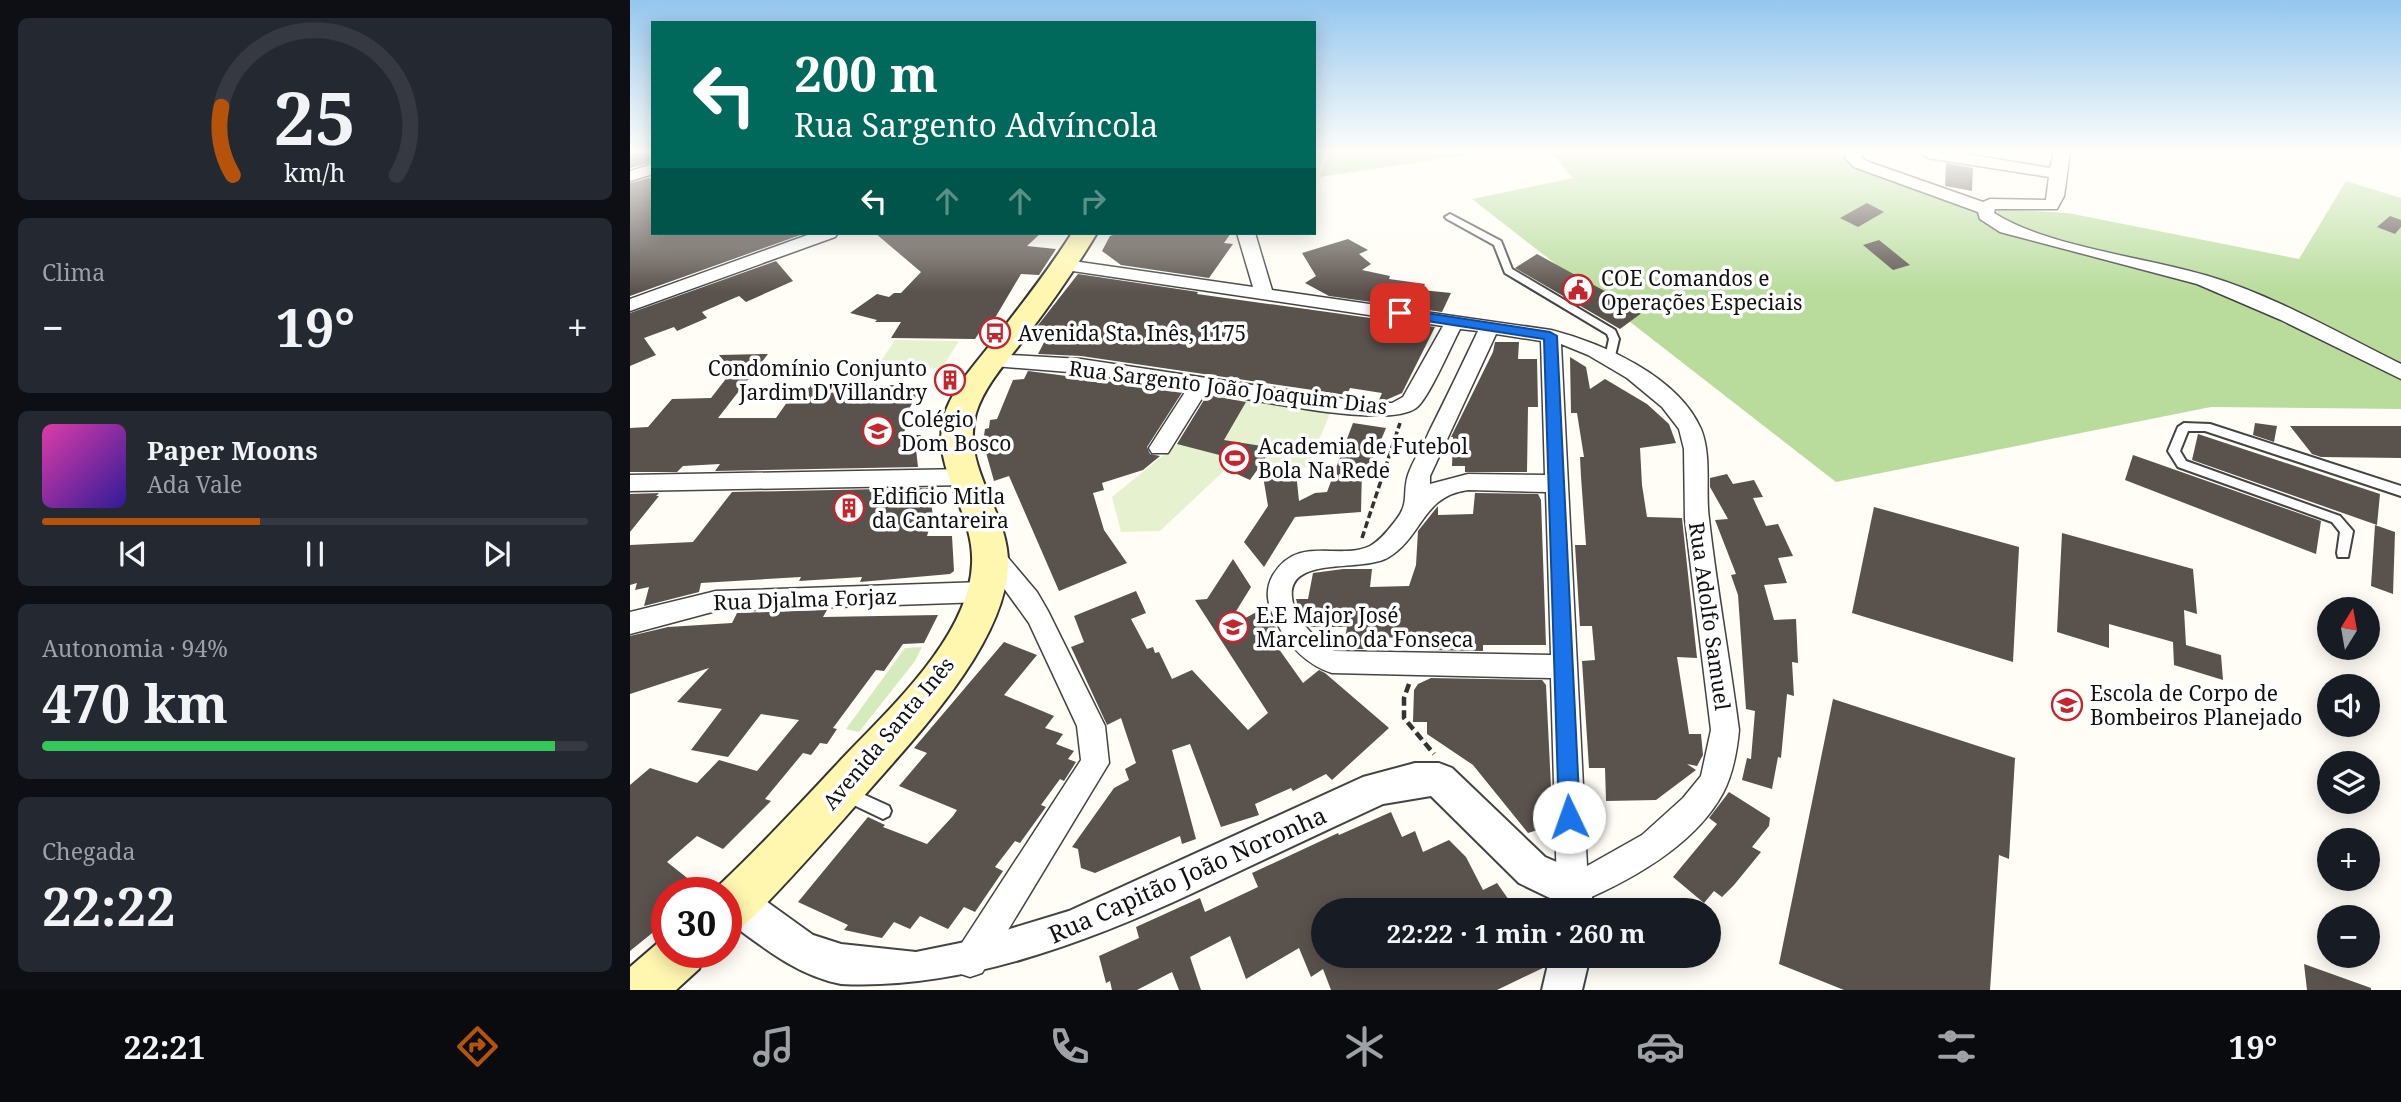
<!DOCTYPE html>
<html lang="pt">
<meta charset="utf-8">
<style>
body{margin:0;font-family:"Noto Serif",serif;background:#242831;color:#f1f3f6;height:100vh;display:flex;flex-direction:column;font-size:26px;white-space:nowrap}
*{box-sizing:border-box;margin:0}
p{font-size:23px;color:#9ea1a6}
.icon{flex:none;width:38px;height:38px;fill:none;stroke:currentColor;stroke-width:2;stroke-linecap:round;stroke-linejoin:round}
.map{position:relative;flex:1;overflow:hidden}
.side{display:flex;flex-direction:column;gap:18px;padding:18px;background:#0d0f14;width:630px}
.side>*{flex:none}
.banner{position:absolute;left:21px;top:21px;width:665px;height:214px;border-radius:0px;box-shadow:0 4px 18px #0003;background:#00695c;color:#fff;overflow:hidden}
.needle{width:46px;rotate:11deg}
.controls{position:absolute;left:1687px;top:597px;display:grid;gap:14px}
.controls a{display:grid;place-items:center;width:63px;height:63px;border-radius:50%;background:#171b24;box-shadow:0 4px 18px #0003;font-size:35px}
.speed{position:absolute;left:21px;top:877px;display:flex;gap:14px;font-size:35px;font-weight:700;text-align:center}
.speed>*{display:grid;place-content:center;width:91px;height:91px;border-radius:50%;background:#171b24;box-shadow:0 4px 18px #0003;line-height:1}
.speed .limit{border:10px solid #d22;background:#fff;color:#111}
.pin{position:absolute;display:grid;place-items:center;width:60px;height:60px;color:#fff;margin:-30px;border-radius:14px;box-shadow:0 4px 10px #0006}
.me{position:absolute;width:77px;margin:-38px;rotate:357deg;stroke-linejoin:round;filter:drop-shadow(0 0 5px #0008)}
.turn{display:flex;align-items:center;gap:24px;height:147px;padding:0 28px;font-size:32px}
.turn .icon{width:91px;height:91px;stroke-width:2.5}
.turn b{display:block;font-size:49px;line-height:60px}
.lanes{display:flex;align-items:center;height:66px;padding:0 28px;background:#0003;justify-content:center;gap:35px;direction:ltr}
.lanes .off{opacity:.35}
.big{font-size:52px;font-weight:700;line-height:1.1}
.side .widget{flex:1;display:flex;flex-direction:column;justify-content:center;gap:10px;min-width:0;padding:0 24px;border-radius:10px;background:#242831}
.side .dial{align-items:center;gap:0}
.dial svg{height:182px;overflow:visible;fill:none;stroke:#363941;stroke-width:7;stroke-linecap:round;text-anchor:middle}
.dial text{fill:#f1f3f6;stroke:none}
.song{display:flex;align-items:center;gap:21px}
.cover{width:84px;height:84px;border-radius:10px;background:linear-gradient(135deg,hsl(320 70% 55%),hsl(250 70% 35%))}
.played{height:7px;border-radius:4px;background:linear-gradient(90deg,#b45309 40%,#363941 40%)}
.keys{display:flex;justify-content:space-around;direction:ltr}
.heat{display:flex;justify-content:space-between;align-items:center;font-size:38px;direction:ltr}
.charge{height:10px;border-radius:5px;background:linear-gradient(90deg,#34c759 94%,#363941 0)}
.trip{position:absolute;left:681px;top:898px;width:410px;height:70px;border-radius:35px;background:#171b24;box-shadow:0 4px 18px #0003;font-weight:700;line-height:70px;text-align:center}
.tab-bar{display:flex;height:112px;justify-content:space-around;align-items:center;background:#090b0e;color:#9ea1a6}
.tab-bar .icon{width:49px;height:49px}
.tab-bar .active{color:#b45309}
.tab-bar b{font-size:32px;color:#f1f3f6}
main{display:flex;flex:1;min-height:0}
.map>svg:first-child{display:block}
.green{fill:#d5ebbd}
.forest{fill:#b9dc9c}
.pitch{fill:#e6f2cf}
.building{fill:#5a524d}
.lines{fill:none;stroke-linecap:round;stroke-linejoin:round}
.service-casing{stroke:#444;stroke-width:4}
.minor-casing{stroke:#444;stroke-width:3}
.tertiary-casing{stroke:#444;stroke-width:4}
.secondary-casing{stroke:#333;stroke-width:4}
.path-far1{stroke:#333;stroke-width:3.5;stroke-dasharray:7 3.5;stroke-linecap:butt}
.path{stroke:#333;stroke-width:4.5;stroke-dasharray:9 4.5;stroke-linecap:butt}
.service{fill:#fff;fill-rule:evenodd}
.minor{fill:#fff;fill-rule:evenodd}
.tertiary{fill:#fff;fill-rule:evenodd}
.secondary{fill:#fff6b0;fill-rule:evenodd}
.route{fill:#1a73e8;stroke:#114b97;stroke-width:2}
.labels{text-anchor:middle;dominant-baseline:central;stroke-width:7;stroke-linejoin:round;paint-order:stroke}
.poi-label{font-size:21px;fill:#111;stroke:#fff;text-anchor:start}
.street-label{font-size:21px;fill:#111;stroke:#fff}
.near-street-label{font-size:24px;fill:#111;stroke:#fff}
</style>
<main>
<section class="side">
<div class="widget dial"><svg viewBox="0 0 100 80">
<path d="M14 69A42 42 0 1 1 86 69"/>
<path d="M14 69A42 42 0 0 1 9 39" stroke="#b45309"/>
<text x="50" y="56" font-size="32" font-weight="700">25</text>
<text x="50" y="72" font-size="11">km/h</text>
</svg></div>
<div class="widget"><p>Clima</p>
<div class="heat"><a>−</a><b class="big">19°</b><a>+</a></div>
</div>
<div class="widget">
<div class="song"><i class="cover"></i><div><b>Paper Moons</b><p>Ada Vale</p></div></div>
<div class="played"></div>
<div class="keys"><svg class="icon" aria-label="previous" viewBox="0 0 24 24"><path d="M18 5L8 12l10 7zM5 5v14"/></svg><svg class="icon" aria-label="pause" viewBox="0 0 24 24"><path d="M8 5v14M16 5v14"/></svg><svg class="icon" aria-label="next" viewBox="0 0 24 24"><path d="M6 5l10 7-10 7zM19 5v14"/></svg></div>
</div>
<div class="widget"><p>Autonomia · 94%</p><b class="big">470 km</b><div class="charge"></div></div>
<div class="widget"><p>Chegada</p><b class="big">22:22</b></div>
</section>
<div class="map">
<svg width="1771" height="990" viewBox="0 0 1771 990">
<rect width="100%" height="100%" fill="#fffdf5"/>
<polygon class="green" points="292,647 285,661 229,732 216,729 275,648"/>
<g class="forest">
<polygon points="700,153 850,153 689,177"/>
<polygon points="921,153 1205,153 1294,190 1349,208 1438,213 1669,259 1716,181 1771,198 1771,409 1581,407 1206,482 842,199 943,178"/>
</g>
<g class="pitch">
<polygon points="265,340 329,341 312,368 247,367"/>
<polygon points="579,394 701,411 678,467 621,472 615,478 596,469 530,531 491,532 482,497 547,444"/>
</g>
<g class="building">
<polygon points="0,153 23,153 23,162 0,168"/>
<polygon points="1316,163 1343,168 1342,191 1315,186"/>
<polygon points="23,177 23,233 176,233 0,296 0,183"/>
<polygon points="1237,203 1254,212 1228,227 1210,218"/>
<polygon points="1760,216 1771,220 1771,227 1765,234 1747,227"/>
<polygon points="245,233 411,233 397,246 426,249 409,275 391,274 362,323 356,323 345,339 261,338 271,322 245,322 247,320 220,313 247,294 259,297 264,293 271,293 291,272"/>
<polygon points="489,233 601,233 594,243 603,244 579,278 491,265 472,251 480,236"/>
<polygon points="718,239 738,250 729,254 741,264 732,270 760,276 759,279 795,284 792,290 821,293 812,312 699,296 675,283 686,276 672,253"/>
<polygon points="1249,240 1280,265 1263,270 1233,245"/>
<polygon points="907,254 1013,312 990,329 885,268"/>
<polygon points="146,261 163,281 116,302 109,296 72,312 77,318 47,331 44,327 14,338 26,355 0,366 0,313"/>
<polygon points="448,274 568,292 567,294 805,327 772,393 756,400 749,400 752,393 720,388 717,395 451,356 408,354 421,329 405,329"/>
<polygon points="865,342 889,342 888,359 907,359 908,407 898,407 897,472 835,472 835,466 822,466 823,437 821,437 863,352"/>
<polygon points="138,354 88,418 146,418 167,388 179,388 181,385 292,385 272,422 280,422 272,435 291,435 286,449 288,467 85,471 90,464 53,466 47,472 0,472 0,428 18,427 42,399 81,398 102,371 89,355"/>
<polygon points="940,357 956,367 960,389 975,379 1017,404 1039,424 1046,443 1010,448 1012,485 1017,517 1052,518 1067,658 1047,657 1059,734 1071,734 1073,755 1067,766 1057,764 1066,770 1026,800 976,801 975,768 959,768 952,661 965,660 962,626 950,626 945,545 956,545 951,477 950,457 954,457 947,413 941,413"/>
<polygon points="398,371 553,391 517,447 520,454 530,456 513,470 472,483 474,490 463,493 474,530 497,563 429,591 379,476 364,481 353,442 355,429 359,428 360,420 367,419 383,380 394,379"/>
<polygon points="577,395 616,402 594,440 638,447 635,459 620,480 596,469 600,464 594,462 597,457 547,444"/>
<polygon points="723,423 756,428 739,469 732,468 731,512 665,517 634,567 614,542 638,506 633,476 666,472 669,501 685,493 697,492"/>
<polygon points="1625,423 1647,426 1644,442 1623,435"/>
<polygon points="1660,426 1771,426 1771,458 1691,457 1682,454"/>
<polygon points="1568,434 1750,494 1747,525 1562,460"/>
<polygon points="1503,455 1691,521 1686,554 1495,480"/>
<polygon points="1097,474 1103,484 1124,480 1133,497 1123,498 1136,526 1148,524 1163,556 1148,558 1157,583 1134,585 1144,620 1166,619 1168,663 1162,662 1164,696 1157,694 1151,758 1148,757 1142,789 1112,780 1117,758 1121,759 1125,711 1116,709 1108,595 1101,575 1106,574 1085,520 1098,519 1080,487 1080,478"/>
<polygon points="299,488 303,516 297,536 322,536 324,571 320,574 230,582 232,577 169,581 171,577 71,583 69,592 14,606 19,587 5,590 7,583 0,585 0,545 63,542 102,492"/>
<polygon points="29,493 26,496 29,496 0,532 0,494"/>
<polygon points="845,493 908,494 911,500 916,645 853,645 853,651 794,650 795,639 749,637 748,649 713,649 717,627 681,627 669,611 666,599 678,599 683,573 713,569 742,569 740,587 779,586 786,565 788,531 808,506 808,515 843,514"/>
<polygon points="1244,507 1389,547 1383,662 1222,613"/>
<polygon points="1745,525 1765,532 1763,594 1741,586"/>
<polygon points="1432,533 1563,569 1567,614 1554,610 1556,645 1591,655 1593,680 1544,665 1543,642 1479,624 1479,648 1427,632"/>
<polygon points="603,559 621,587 595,629 634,608 648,631 639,635 673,683 689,670 695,673 759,728 702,780 696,774 663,791 661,788 625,804 629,815 591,827 560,744 542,750 566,839 552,844 550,836 465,873 451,868 448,849 442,847 484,788 499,780 495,769 506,763 491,718 477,725 441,647 454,642 444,616 506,591 516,613 501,619 517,649 523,647 525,653 529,652 542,679 562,670 618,730 638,713 565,600 577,599"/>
<polygon points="197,610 193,617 308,615 294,643 273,644 254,671 246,670 203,728 207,729 197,744 190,743 181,755 173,753 135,799 141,801 93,849 67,836 37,862 75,892 37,892 37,921 0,951 0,785 20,768 67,783 89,760 127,771 169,720 131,714 98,757 61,750 92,709 47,702 79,668 0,694 0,636 38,627 102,623 107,613"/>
<polygon points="374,642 407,655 374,695 424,716 415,728 433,734 426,744 444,751 438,759 446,762 434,781 430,779 411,805 416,807 390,843 385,841 365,867 373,871 345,912 334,907 318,929 290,916 280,929 264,922 252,938 214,930 218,925 168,902 238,817 255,825 253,827 297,844 323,816 327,810 269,786 297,753 284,748"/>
<polygon points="801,678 912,680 916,685 921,787 920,819 917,827 898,833 843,765 797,734 797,722 783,722 784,690 788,684"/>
<polygon points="1203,699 1385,758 1379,859 1369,855 1360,990 1214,990 1149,964"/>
<polygon points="1099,792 1140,818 1139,826 1122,847 1131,852 1104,885 1092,897 1084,891 1074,903 1043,877 1087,824 1079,818"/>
<polygon points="761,812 772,837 785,831 793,852 819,840 836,857 853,890 867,883 886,910 693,910 693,956 917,956 915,967 867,990 701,990 693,969 681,977 669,948 616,979 600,936 560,957 571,990 549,990 542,972 507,990 482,990 480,981 476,983 469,956 509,938 506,927 570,898 575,912 628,887 622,873 708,833 709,835"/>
<polygon points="1674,964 1741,988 1741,990 1677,990"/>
</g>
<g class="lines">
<g class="service-casing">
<g id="service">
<polygon points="820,214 871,241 882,269 985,330 989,339 984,360 980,361 975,358 979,339 977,334 875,273 864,245 817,219 815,217"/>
<polygon points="1554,423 1580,424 1771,486 1771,496 1575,431 1558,431 1550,451 1556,461 1710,516 1723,531 1718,557 1708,557 1707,553 1710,532 1702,522 1548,467 1538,451 1548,427"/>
<polygon points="215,786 259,806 261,811 259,816 253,819 209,798 207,793 209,788"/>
</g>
</g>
<g class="minor-casing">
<g id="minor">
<path d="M1217 153H1233L1231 157 1236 161 1353 202 1360 199 1416 200 1419 177 1298 158 1291 153H1330L1420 168 1424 153H1440L1434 196 1427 209H1365L1364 213C1417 247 1515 257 1578 276 1645 296 1708 333 1771 364V379L1651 320 1567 284 1370 232 1350 219 1348 212 1224 167 1215 158Z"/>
<polygon points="23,164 23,174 0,181 0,171"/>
<polygon points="183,233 208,233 205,237 0,311 0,299"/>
<path d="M607 233H625L642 290 921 330C972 343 1048 376 1071 429 1082 456 1075 491 1079 519 1087 590 1100 660 1109 730 1107 751 1103 774 1093 793 1064 847 998 882 943 905L932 900 927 889 921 678 702 673C675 664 658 645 645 620 638 605 634 591 643 575 668 534 708 561 740 546 751 540 759 529 766 520 780 502 772 494 778 475 783 460 793 446 799 432 816 398 832 365 848 331L830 329C822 344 798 400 786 408 756 430 618 398 576 392L538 453H522L519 448 557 389 451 373 364 366 354 360 364 354 451 359 742 403H762L773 397 813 326 436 270 427 265 436 260 623 287ZM866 334 911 341 915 475 838 474 800 484V476ZM931 344 958 355 997 378 1032 407 1049 429 1054 449 1055 519 1081 730 1071 776 1053 798 1012 835 957 866ZM838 490 916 492 921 655 704 651C688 641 668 623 663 603 651 553 732 574 759 557 793 536 792 496 838 490Z"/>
<polygon points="337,469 345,471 348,477 345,483 337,485 0,491 0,475"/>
<polygon points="361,545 369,547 407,592 418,611 475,726 479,763 352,973 340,977 328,973 324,961 328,949 451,760 447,726 399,623 349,554 353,547"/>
<polygon points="353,582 362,585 365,592 362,599 353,602 86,611 0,634 0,612 86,591"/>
</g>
</g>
<g class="tertiary-casing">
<g id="tertiary">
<path d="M785 763H809L822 768 915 857 957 875 962 889V910H924V900L889 883 801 796 753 804C690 833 627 863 565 892 458 942 332 990 211 984 166 975 133 947 96 920V892H90L105 884 119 889 183 935 211 944 286 952 340 941 439 911 733 777Z"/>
<polygon points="920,956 960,956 952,990 912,990"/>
</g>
</g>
<g class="secondary-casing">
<g id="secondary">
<path d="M442 233H467C446 268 423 301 398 334 380 358 355 384 346 413 330 468 380 512 378 566 374 644 290 732 241 788 205 829 169 870 130 910L112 927 96 934V892H82C126 851 167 807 208 763 256 712 339 638 342 564 345 510 296 465 316 410 326 384 347 362 364 340 391 305 418 271 442 233Z"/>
<polygon points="37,935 37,952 76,952 69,969 46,990 0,990 0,967"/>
</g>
</g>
<polyline class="path-far1" points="732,538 770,423"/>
<polyline class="path" points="779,684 774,698 774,718 804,754"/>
<use href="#service" class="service"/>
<use href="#minor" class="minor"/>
<use href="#tertiary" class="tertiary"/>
<use href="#secondary" class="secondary"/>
</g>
<linearGradient id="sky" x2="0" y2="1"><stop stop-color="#95c6ee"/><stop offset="0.52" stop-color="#fffefa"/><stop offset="1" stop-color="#fffefa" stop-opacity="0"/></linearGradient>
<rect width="1771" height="292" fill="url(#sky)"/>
<polygon class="route" points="770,309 920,332 927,336 950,817 947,824 939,827 932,824 929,817 914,339 765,316 764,313"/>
<defs>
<g id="civic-ring" transform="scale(1.575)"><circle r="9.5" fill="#fff" stroke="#c4262e" stroke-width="1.5"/><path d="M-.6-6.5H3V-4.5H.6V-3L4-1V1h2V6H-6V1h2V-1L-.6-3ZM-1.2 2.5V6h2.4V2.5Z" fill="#c4262e"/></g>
<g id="bus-ring" transform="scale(1.575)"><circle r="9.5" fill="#fff" stroke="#c4262e" stroke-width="1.5"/><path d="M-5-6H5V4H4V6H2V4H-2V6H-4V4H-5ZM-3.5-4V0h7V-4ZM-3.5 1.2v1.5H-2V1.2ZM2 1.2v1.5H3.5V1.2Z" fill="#c4262e"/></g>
<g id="building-ring" transform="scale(1.575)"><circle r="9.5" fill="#fff" stroke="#c4262e" stroke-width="1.5"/><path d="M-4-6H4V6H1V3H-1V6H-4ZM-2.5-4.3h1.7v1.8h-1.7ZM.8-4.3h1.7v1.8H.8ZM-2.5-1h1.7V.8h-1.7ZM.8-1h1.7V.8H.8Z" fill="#c4262e"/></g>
<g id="school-ring" transform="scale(1.575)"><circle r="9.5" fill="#fff" stroke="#c4262e" stroke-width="1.5"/><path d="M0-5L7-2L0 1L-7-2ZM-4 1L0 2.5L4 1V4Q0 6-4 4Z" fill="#c4262e"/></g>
<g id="stadium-ring" transform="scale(1.575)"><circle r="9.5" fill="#fff" stroke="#c4262e" stroke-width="1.5"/><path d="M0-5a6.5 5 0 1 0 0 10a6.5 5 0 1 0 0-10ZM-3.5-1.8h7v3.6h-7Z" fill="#c4262e"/></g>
</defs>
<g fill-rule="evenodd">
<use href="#civic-ring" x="948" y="290"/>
<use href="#bus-ring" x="365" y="333"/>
<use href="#building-ring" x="320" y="380"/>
<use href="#school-ring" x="248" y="431"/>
<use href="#stadium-ring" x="605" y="458"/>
<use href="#building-ring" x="219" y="508"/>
<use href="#school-ring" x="603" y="627"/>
<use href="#school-ring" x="1437" y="705"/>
</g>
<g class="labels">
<g class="poi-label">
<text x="971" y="278">COE Comandos e<tspan x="971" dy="24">Operações Especiais</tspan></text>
<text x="388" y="333">Avenida Sta. Inês, 1175</text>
<text x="297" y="368" text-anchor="end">Condomínio Conjunto<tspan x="297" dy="24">Jardim D'Villandry</tspan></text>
<text x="271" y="419">Colégio<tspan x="271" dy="24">Dom Bosco</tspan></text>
<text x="628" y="446">Academia de Futebol<tspan x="628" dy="24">Bola Na Rede</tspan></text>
<text x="242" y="496">Edificio Mitla<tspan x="242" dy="24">da Cantareira</tspan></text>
<text x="626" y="615">E.E Major José<tspan x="626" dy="24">Marcelino da Fonseca</tspan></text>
<text x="1460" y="693">Escola de Corpo de<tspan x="1460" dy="24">Bombeiros Planejado</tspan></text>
</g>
<g class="street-label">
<text transform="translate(598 387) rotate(7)">Rua Sargento João Joaquim Dias</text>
<text transform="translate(175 599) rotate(-2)">Rua Djalma Forjaz</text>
<text transform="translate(1080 616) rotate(82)">Rua Adolfo Samuel</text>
<text transform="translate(258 733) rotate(-50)">Avenida Santa Inês</text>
</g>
<g class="near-street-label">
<text transform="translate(557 874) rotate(-24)">Rua Capitão João Noronha</text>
</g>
</g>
</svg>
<div class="controls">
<a><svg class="needle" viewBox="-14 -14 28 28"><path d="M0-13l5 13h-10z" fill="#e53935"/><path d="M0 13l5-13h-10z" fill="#9ea1a6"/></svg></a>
<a><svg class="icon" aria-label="sound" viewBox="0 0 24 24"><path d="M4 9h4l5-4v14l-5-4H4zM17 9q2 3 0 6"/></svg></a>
<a><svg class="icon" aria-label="layers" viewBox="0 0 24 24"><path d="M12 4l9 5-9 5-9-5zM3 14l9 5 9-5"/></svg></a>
<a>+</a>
<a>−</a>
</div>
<div class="speed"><div class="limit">30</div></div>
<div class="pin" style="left:770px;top:313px;background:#d93025"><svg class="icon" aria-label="arrive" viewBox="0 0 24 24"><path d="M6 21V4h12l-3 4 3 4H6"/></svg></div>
<svg class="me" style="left:939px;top:817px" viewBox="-20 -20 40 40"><circle r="19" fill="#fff"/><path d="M0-13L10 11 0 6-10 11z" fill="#1a73e8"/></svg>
<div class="trip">22:22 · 1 min · 260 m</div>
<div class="banner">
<div class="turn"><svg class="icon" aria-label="left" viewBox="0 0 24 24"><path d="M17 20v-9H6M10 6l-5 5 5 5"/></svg><div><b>200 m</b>Rua Sargento Advíncola</div></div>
<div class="lanes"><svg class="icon" aria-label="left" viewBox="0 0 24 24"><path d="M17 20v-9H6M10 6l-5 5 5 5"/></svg><svg class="icon off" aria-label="ahead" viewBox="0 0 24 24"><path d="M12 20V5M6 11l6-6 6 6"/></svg><svg class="icon off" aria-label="ahead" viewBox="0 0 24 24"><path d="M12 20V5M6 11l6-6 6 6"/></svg><svg class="icon off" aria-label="right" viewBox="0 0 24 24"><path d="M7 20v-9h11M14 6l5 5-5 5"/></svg></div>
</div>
</div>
</main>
<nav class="tab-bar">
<b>22:21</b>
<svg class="icon active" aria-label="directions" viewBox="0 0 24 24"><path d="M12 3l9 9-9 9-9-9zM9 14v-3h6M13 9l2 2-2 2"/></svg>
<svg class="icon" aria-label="music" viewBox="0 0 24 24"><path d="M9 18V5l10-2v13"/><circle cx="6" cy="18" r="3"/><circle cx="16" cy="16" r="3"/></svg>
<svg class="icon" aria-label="phone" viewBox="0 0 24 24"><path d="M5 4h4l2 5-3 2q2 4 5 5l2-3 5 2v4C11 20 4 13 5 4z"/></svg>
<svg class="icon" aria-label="climate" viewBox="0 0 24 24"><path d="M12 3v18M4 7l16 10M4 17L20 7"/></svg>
<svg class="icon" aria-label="car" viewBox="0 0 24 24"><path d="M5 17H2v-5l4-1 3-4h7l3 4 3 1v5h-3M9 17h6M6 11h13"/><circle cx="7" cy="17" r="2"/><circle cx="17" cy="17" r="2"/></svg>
<svg class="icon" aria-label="filters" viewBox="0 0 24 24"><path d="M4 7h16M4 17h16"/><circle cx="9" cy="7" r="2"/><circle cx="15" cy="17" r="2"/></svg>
<b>19°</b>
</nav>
